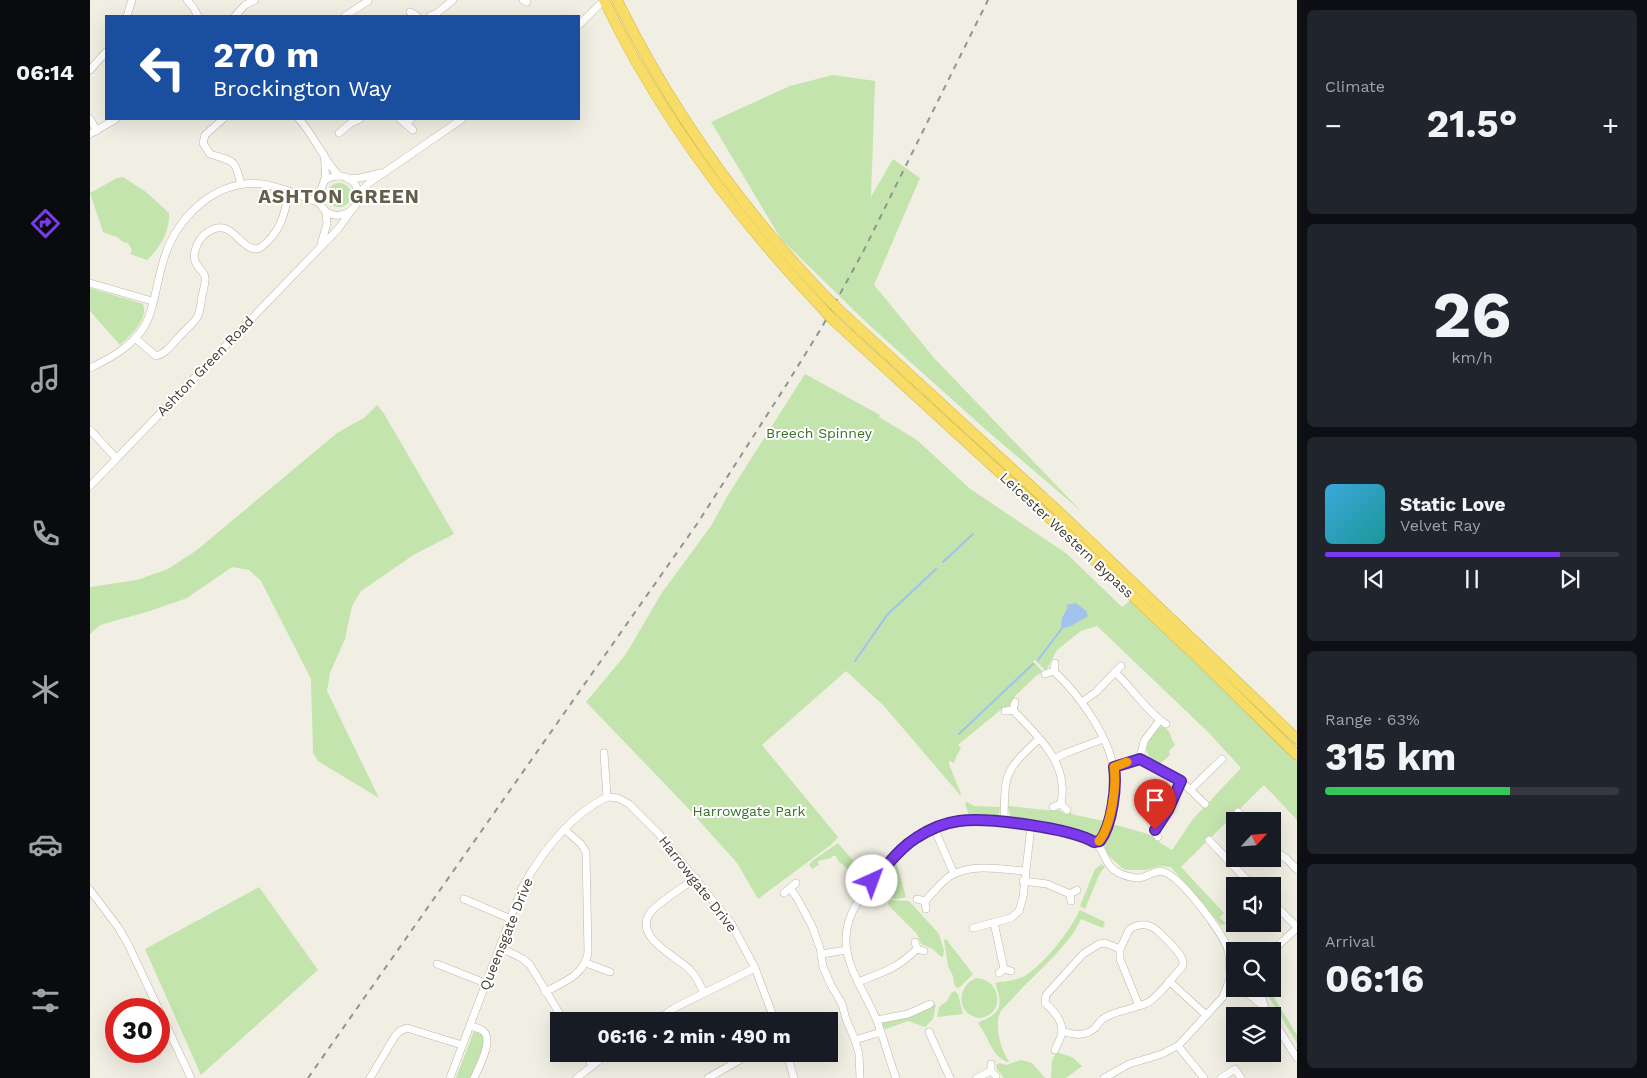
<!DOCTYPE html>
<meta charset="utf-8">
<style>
body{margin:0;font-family:"Work Sans",sans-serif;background:#20242c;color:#f1f3f6;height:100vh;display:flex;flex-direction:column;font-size:19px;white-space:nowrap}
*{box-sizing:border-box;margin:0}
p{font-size:16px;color:#9ea1a6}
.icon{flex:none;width:28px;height:28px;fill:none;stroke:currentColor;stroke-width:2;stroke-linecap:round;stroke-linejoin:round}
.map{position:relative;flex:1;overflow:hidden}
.details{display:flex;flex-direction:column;gap:10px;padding:10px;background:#0d0f14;width:350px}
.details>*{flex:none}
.banner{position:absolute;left:15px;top:15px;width:475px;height:105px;border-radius:0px;box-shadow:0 5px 20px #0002;background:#1a4fa0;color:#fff;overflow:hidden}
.needle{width:32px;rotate:64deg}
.fabs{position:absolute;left:1136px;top:812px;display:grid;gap:10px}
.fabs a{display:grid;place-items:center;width:55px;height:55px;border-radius:0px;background:#171b24;box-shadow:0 5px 20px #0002;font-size:25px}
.speed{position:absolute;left:15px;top:998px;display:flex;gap:10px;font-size:25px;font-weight:700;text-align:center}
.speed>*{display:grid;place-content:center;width:65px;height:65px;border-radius:50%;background:#171b24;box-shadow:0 5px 20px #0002;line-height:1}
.speed .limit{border:8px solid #d22;background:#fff;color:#111}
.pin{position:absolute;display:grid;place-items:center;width:42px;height:42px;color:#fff;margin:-51px -21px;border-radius:50% 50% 50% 0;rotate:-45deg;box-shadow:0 0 5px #0007}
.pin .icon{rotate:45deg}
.me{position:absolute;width:55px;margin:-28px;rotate:43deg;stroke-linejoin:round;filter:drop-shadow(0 0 4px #0008)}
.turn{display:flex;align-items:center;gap:18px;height:105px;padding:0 25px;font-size:22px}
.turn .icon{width:65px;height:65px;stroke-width:2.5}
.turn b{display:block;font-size:35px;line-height:42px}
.big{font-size:38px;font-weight:700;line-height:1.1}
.details .tile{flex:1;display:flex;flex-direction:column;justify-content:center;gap:8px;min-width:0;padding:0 18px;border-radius:8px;background:#20242c}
.details .dial{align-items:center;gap:0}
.dial b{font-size:65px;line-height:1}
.song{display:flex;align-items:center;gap:15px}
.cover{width:60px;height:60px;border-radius:8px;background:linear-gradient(135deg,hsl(200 70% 55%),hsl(180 70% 35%))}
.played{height:5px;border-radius:2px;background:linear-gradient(90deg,#7c3aed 80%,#363941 80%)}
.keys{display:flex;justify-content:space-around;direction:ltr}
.heat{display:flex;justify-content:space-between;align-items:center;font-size:28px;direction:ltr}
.charge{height:8px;border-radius:4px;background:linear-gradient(90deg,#34c759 63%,#363941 0)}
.trip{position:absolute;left:460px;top:1012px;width:288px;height:50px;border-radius:0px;background:#171b24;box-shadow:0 5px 20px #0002;font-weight:700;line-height:50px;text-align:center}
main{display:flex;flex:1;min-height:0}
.tabs{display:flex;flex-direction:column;width:90px;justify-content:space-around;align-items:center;background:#090b0e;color:#9ea1a6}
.tabs .icon{width:35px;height:35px}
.tabs .current{color:#7c3aed}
.tabs b{font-size:22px;color:#f1f3f6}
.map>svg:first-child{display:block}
.green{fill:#c3e4ad}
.water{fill:#a0c2ec}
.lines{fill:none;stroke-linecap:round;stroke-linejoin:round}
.stream{stroke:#a0c2ec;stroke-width:2}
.minor-casing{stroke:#bbb7a6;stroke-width:8}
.highway-casing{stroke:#d6b338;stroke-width:11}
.minor{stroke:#fff;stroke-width:7}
.highway{stroke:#f7dd67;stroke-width:10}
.rail{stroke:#939393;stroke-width:2;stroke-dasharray:6 6;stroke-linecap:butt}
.highway-bridge-casing{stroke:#d6b338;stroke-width:11;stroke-linecap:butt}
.highway-bridge{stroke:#f7dd67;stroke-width:10}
.route-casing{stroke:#51269a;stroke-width:12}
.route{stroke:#7c3aed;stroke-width:9}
.slow{stroke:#f59e0b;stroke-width:9}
.labels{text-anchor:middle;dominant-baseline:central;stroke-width:4;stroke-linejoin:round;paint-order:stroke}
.street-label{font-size:14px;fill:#423e34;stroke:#fff}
.park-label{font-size:14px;fill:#3a702a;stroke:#fff}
.district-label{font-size:19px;font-weight:bold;letter-spacing:1px;fill:#645e4b;stroke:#fff}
</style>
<main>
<nav class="tabs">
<b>06:14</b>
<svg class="icon current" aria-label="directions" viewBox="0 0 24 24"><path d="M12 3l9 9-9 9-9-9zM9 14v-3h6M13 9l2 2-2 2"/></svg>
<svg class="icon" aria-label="music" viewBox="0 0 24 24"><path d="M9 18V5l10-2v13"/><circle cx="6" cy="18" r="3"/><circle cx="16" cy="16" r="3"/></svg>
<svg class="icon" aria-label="phone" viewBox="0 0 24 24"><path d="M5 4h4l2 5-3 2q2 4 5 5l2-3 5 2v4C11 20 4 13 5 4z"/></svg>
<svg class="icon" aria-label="climate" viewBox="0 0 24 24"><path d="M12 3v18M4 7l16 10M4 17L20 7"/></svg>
<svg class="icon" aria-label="car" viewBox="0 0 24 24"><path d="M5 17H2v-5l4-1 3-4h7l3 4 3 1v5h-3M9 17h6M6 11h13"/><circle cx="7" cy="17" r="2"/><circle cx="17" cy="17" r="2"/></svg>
<svg class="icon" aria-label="filters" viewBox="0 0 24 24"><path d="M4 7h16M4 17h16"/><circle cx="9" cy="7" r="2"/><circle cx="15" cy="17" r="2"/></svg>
</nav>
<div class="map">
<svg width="1207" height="1078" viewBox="0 0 1207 1078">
<rect width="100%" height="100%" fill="#f1efe3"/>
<g class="green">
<polygon points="743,75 785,81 781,197 803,159 830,178 784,285 845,359 991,511 895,429 777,323 691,239 621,122 700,86"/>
<path d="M33 177 56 192 79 213C80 232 70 248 57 260L40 254 42 250 38 243 33 242 27 237 13 232 0 193 27 178Z"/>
<circle cx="249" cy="195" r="12"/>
<path d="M0 288 53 304C59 319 40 336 30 345L0 311Z"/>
<polygon points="715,374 790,415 789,417 827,440 879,488 977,554 1032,607 1041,600 1207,761 1207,820 1174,785 1091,867 1134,913 1130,917 1136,924 1131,925 1081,867 1070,866 1055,870 1037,870 1032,868 1018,855 1014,845 1022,824 1062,835 1066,840 1082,850 1103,819 1151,768 1119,733 1007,626 991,631 967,650 957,669 955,670 945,660 943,661 953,672 946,676 926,695 919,706 913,708 868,745 871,748 867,755 864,763 859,761 859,764 871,794 870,795 794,706 756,671 672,745 748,837 749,836 742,844 668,899 647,863 596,806 496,702 536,654 571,594 621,526 638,495"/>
<polygon points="287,405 293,412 364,534 325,554 271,591 262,606 255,639 240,673 237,691 289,798 228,761 223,753 221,679 171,581 159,570 142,567 97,598 60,611 10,625 0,634 0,587 47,580 78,569 107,550 247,433 274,418"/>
<path d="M1072 726C1083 732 1079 736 1085 745L1079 751 1080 755 1070 764 1060 759 1056 749C1059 740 1064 731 1072 726Z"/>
<polygon points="877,802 884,806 910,807 909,816 906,818 879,816 875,803"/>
<polygon points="918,806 964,811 969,810 975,814 977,811 985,815 1014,821 1010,834 1006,836 986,830 985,828 961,822 958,824 921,818"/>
<polygon points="748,843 778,878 775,882 748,861 746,856 742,856 741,858 728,861 729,865 722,869 719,865 722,861"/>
<polygon points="806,862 816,897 808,899 797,898 787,883"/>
<polygon points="1012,864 1015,867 1010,873 995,909 990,906 1005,869"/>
<polygon points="169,887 228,970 111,1075 55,949"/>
<polygon points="800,900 819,901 849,934 854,951 853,957 850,956 843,949 831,944 827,934 799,906 798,903"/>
<path d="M990 910 1015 922 1013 928 991 919C979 947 943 975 923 998 919 1003 913 1007 910 1013 904 1023 911 1052 919 1061L918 1062C901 1057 899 1036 888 1024L889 1022C912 1014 913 1004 905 983 915 981 927 981 936 975 954 964 981 930 989 911Z"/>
<polygon points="856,939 883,974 870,987 867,988 864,984 863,976 858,966 854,940"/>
<path d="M886 978C911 979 916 1014 890 1018 867 1016 865 987 886 978Z"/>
<polygon points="1174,989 1179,989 1207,1035 1207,1043"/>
<polygon points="865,991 868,994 873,1014 847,1017 849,1007 857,1001 862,992"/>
<polygon points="846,1004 843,1019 835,1027 818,1021 796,1029 794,1028 792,1021 824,1014"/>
<polygon points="384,1031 389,1031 394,1035 394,1045 381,1078 366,1078"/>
<polygon points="966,1052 982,1057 992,1066 976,1078 961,1078 962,1061"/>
<polygon points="931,1060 942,1063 955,1078 914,1078 907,1069 906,1065 910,1063 916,1065"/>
</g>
<polygon class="water" points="986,603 996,611 998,616 981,626 974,628 971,626 972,618 978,607 976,605"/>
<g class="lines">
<g class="stream">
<polyline points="853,562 883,534"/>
<polyline points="948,660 973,627"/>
<polyline points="765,661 797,615 846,569"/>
<polyline points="869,734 943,664"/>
</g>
<g class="minor-casing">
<g id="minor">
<polyline points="97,0 103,7 108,16"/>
<polyline points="433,0 437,2"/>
<polyline points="320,12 327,16"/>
<polyline points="37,16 42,0"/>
<polyline points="145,16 155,5 165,0"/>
<polyline points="255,16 278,1"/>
<polyline points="340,16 347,13 363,0"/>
<polyline points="489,25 514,0"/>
<polyline points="0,70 16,52"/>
<polyline points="0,119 7,131"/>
<path d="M133 119 115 135 113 143 120 154C144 162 145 158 151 185"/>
<path d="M209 119C225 137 233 159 249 176"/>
<polyline points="310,119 323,130"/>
<polyline points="316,124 321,119"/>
<polyline points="249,133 261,123 270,119"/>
<polyline points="0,134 26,119"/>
<polyline points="258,179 270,178 291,173"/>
<path d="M234 181C245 173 261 174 267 188 276 209 245 226 232 207 223 195 233 190 235 178 236 170 235 163 234 155"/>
<polyline points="268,194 279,183 372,119"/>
<polyline points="231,244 237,224 236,212"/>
<polyline points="0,283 62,301"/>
<path d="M45 338 66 356C76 354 82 344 89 337 106 318 109 323 112 296 113 290 116 283 115 277 114 271 107 268 105 261 102 252 109 237 118 232 143 215 151 255 170 248 190 234 195 214 199 191"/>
<path d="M0 368C21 358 41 347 54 327 64 311 67 281 73 262 85 219 124 179 172 184 192 187 211 196 230 203"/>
<polyline points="0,430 26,458"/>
<polyline points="0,486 248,229 261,211"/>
<path d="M964 671C991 697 1026 744 1025 784 1025 795 1021 807 1019 818 1017 827 1015 840 1004 842"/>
<path d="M1025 672C1042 688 1057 712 1076 724"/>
<polyline points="955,674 964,671 965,663"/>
<polyline points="992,702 1006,692 1031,666"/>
<path d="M923 710C942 731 970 754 972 785 973 791 972 798 971 804"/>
<polyline points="915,711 923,710 925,702"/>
<polyline points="964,759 976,753 1013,739"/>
<polyline points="1050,759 1054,741 1070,720"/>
<polyline points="1023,767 1050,759 1091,781 1115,804"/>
<polyline points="1101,789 1132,759"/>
<polyline points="517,797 528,798 539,804 569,834 641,923 665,968 685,1021"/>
<polyline points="963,807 971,804 977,810"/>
<polyline points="1148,812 1157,821"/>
<path d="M914 822C915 774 913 772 949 739"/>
<polyline points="844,828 864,874"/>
<polyline points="1068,837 1065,830 1078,810 1091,781"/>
<polyline points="1119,840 1155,878 1167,886"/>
<polyline points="1182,849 1197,859 1207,870"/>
<path d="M606 878C594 887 568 902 560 913 543 938 587 956 600 970 607 977 610 985 614 993"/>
<polyline points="933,881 957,884 980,894"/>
<polyline points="700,888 707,898 722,926 730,948 733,967 741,985 752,1004 756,1019 765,1040 769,1054 770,1078"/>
<polyline points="0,890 28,927 38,944 101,1078"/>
<polyline points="694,893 706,883"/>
<polyline points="374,899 421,919"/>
<polyline points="827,899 835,901 836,909"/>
<path d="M835 901C843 893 850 883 860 876 881 863 912 869 934 871"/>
<polyline points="981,901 980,894 987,890"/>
<polyline points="1182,902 1207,927"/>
<polyline points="904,923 914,969"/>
<polyline points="883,928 921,918 929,911 933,897 941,826"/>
<polyline points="825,942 827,949 834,951"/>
<polyline points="410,947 433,959 440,965 474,1021"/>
<polyline points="1182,951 1207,928"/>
<polyline points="731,954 757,950"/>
<polyline points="496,963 520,972"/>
<polyline points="347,964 395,983"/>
<polyline points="1145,966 1140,973 1141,985 1151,992 1161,989"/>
<polyline points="909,973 914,969 921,971"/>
<polyline points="1079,981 1116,1015"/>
<path d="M768 982C794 972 806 969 827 949"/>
<polyline points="1169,989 1175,1008 1181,1016"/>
<polyline points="1155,991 1175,1008"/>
<path d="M455 992C474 982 494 975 498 953L496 852 491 844 474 829"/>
<polyline points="1182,1019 1207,1058"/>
<polyline points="787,1020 818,1014 840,1004"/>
<polyline points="565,1021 586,1007 665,968"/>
<path d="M380 1026C384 1027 388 1028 392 1030 405 1038 389 1067 384 1078"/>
<path d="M972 1031C984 1035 995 1037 1005 1028 1008 1024 1011 1019 1016 1017 1028 1010 1044 1009 1057 1003 1069 997 1082 977 1092 967 1093 963 1094 962 1092 959 1091 953 1067 929 1062 927 1055 923 1044 925 1039 930L1030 949V959L1049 1006"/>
<polyline points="839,1032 860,1078"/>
<polyline points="765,1040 791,1032"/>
<polyline points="1088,1046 1114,1078"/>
<path d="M965 1050C967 1044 972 1037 972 1031 972 1020 962 1009 955 1003L956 995 993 954 1009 944 1015 943 1030 949"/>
<polyline points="495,1054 502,1065"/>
<polyline points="697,1054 704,1078"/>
<polyline points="901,1064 901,1071 906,1076"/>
<polyline points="280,1078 305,1036 310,1031 317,1028 372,1045"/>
<path d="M360 1078 432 888C452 852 479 816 517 797L514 753"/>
<polyline points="487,1078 517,1054"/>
<polyline points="618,1078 660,1054"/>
<path d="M806 1078C799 1059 794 1039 787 1021 777 996 758 971 756 944 754 914 775 889 794 869 801 860 809 851 817 844 853 814 894 820 936 825 956 828 984 832 1002 841 1016 847 1012 866 1031 874 1036 876 1043 878 1049 878 1058 877 1065 869 1074 872 1091 877 1133 933 1138 950 1140 957 1139 966 1140 973"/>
<polyline points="887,1078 901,1071"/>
<polyline points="1014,1078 1039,1064 1072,1054 1089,1045 1133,997 1139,981"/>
<polyline points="1131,1078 1145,1069 1151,1078"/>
</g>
</g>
<g class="highway-casing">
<g id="highway">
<path d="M514 0C568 114 646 217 732 308"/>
<path d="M527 0C581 110 652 210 737 298"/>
<polyline points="748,309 968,511 1207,739"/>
<polyline points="742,319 967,525 1104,654 1207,755"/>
</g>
</g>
<use href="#minor" class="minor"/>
<use href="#highway" class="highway"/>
<polyline class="rail" points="218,1078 607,524 695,387 732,327 774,250 898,0"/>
<g class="highway-bridge-casing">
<g id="highway-bridge">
<polyline points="737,298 748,309"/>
<polyline points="732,308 742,319"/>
</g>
</g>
<use href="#highway-bridge" class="highway-bridge"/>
</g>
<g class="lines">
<g class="route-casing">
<path id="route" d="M782 881C797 867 808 849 826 838 838 830 854 823 869 821 897 817 980 828 1004 842L1010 841C1022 825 1027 787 1024 767L1050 759 1091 781 1078 810 1065 830"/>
</g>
<use href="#route" class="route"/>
<path class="slow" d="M1009 841C1021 827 1027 785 1024 767L1037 762"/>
</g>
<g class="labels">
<g class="street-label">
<text transform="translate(115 366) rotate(-46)">Ashton Green Road</text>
<text transform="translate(977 535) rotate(43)">Leicester Western Bypass</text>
<text transform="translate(608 884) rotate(52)">Harrowgate Drive</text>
<text transform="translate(416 934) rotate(-68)">Queensgate Drive</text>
</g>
<g class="park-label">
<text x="729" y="433">Breech Spinney</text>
<text x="659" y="811">Harrowgate Park</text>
</g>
<g class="district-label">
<text x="249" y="196">ASHTON GREEN</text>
</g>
</g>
</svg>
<div class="fabs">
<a><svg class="needle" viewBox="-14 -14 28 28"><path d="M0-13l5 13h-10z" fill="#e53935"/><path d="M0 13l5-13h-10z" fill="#9ea1a6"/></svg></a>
<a><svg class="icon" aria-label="sound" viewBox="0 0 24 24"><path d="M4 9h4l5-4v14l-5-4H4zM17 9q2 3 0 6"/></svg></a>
<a><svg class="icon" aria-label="search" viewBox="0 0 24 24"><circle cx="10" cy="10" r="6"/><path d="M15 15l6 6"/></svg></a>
<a><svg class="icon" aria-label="layers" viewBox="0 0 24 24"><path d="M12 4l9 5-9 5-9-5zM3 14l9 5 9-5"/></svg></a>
</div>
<div class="speed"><div class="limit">30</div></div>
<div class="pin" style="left:1065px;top:830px;background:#d93025"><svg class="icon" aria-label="arrive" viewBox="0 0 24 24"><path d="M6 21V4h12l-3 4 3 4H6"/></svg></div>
<svg class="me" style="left:782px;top:881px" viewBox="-20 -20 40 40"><circle r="19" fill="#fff"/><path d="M0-13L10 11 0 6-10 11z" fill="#7c3aed"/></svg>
<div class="trip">06:16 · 2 min · 490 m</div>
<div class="banner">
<div class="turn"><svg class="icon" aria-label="left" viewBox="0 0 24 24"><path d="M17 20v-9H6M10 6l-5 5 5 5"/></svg><div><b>270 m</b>Brockington Way</div></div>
</div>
</div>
<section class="details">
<div class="tile"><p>Climate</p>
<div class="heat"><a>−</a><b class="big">21.5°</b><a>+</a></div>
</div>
<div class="tile dial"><b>26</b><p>km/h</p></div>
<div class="tile">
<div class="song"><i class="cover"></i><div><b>Static Love</b><p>Velvet Ray</p></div></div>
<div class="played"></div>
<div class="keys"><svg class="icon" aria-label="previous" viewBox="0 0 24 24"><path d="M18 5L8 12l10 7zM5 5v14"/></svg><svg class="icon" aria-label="pause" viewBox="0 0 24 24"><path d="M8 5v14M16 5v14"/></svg><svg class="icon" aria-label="next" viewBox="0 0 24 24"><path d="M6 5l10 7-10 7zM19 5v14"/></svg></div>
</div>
<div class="tile"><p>Range · 63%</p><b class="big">315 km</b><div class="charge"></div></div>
<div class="tile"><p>Arrival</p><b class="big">06:16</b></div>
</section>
</main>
